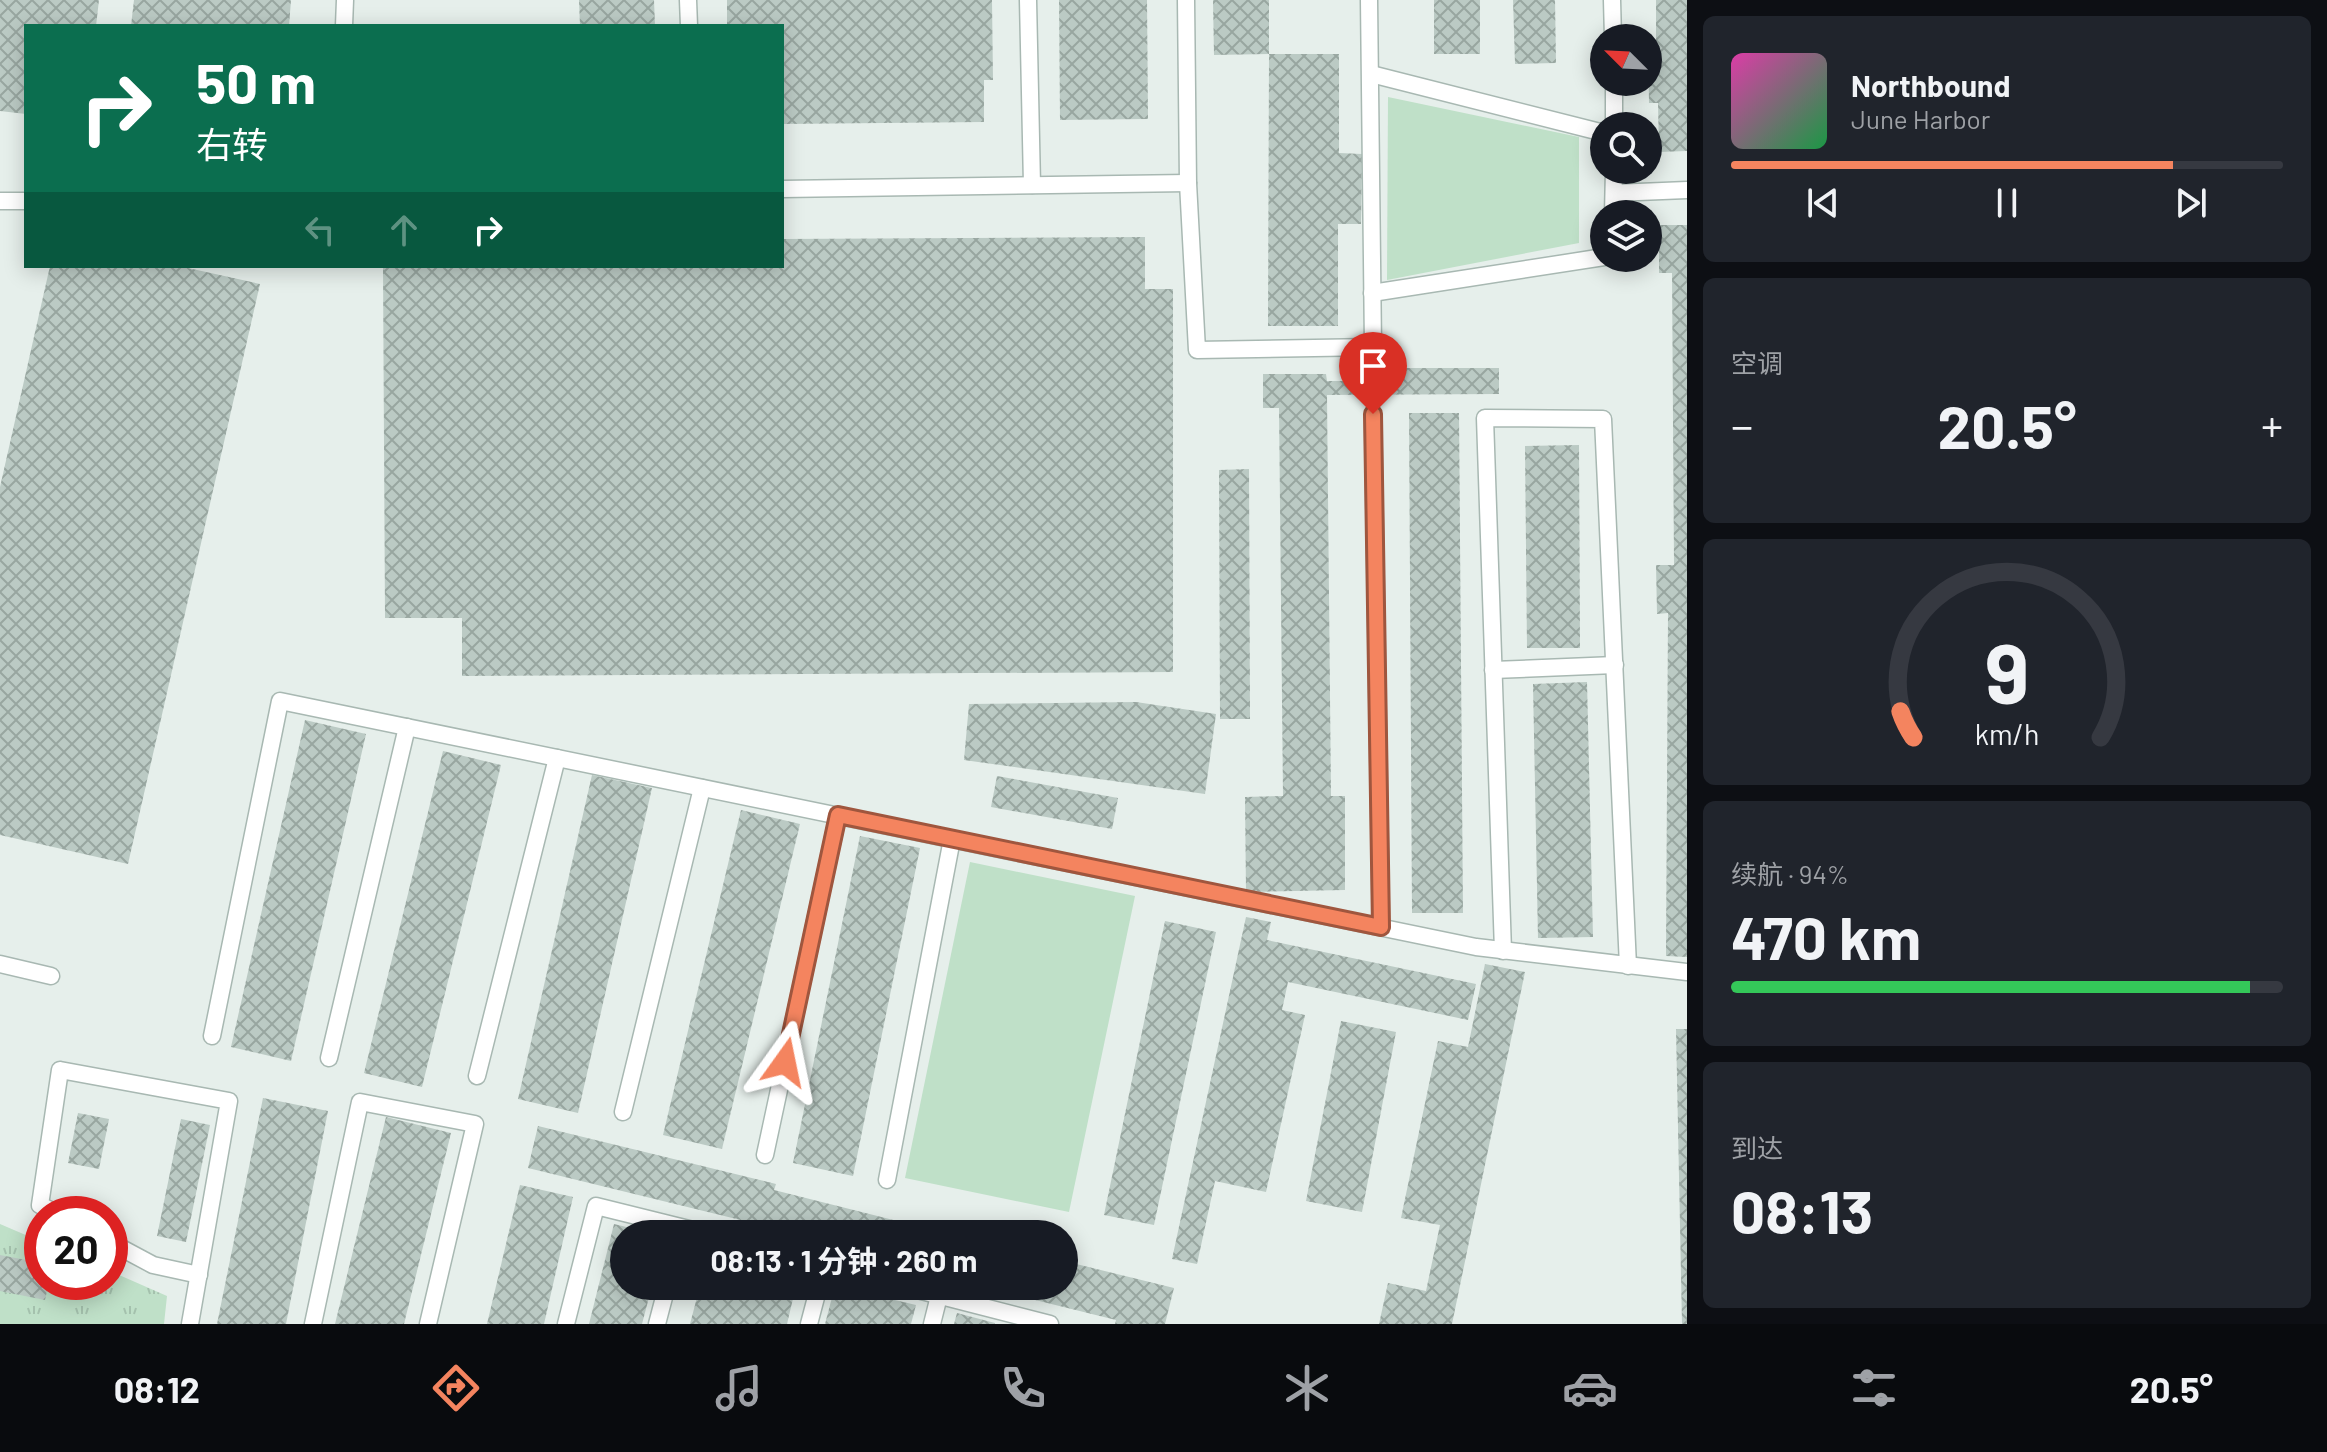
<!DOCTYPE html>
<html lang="zh">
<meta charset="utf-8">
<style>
body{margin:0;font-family:Barlow,"Noto Sans SC",sans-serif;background:#20242c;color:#f1f3f6;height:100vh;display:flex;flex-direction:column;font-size:30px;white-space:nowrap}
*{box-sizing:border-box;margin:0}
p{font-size:26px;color:#9ea1a6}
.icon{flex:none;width:44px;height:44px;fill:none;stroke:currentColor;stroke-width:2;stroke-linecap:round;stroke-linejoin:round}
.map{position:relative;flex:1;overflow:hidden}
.drawer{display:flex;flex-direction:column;gap:16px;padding:16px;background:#0d0f14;width:640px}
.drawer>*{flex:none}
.hud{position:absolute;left:24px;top:24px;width:760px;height:244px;border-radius:0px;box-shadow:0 4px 20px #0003;background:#0b6e4f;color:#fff;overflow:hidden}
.needle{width:52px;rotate:294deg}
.controls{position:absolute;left:1590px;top:24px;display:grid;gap:16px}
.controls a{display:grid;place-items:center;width:72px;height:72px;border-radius:50%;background:#171b24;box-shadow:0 4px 20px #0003;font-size:40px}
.speed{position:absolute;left:24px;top:1196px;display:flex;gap:16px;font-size:40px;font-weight:700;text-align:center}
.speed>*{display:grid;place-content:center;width:104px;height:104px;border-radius:50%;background:#171b24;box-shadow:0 4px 20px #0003;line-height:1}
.speed .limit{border:12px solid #d22;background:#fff;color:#111}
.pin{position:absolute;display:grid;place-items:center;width:68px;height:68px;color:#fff;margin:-82px -34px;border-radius:50% 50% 50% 0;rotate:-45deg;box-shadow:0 0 8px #0007}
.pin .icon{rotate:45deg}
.me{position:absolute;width:88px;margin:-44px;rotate:12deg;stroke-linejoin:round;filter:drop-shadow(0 0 6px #0008)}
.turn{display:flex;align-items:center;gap:28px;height:168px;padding:0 40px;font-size:36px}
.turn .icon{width:104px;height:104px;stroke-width:2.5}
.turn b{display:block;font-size:56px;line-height:68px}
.lanes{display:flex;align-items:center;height:76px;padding:0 40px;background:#0003;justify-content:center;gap:40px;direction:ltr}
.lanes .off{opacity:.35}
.big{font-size:60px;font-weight:700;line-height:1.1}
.drawer .widget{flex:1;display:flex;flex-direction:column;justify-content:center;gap:12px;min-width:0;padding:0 28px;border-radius:12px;background:#20242c}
.drawer .dial{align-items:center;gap:0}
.dial svg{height:208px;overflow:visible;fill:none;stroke:#363941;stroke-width:7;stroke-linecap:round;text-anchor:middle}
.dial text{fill:#f1f3f6;stroke:none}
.song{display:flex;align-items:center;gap:24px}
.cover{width:96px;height:96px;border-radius:12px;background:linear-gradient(135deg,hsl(320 70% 55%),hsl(140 70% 35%))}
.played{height:8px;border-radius:4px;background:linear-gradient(90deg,#f4845f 80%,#363941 80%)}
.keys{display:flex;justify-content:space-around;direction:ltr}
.heat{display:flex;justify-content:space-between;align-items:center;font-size:44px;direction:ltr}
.charge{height:12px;border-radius:6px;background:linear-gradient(90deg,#34c759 94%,#363941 0)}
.trip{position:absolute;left:610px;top:1220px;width:468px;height:80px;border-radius:40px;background:#171b24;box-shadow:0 4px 20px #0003;font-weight:700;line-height:80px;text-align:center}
.tabs{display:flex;height:128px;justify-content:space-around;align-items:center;background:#090b0e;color:#9ea1a6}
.tabs .icon{width:56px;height:56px}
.tabs .selected{color:#f4845f}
.tabs b{font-size:36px;color:#f1f3f6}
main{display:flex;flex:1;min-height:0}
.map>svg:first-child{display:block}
.grass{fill:#bfe0c8}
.park{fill:url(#park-tufts)}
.building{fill:url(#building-cross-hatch)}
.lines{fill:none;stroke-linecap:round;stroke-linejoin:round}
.service-casing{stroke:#a8b8b2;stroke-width:19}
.service{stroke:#fff;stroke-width:16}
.route-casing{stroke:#9f563e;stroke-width:20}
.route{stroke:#f4845f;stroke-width:14}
</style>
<main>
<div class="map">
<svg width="1687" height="1324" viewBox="0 0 1687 1324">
<defs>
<pattern id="park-tufts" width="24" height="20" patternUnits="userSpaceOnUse" patternTransform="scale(2)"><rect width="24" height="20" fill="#bfe0c8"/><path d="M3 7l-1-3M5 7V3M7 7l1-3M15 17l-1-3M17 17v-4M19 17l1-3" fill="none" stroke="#a4c1ad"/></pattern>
<pattern id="building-cross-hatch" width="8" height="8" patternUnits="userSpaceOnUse" patternTransform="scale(2)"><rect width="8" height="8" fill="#bbcac4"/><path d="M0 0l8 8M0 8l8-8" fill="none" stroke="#98a6a0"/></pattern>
</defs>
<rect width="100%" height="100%" fill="#e6efeb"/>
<g class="grass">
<polygon points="1388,97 1579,137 1579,243 1387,280"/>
<polygon points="970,862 1135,896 1069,1212 905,1178"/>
</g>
<polygon class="park" points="0,1224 42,1242 42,1282 110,1282 110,1271 167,1296 164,1324 0,1324"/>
<g class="building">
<polygon points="0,0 99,0 96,26 26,26 26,114 0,111"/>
<polygon points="134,0 291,0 289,26 131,26"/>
<polygon points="579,0 654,0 655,26 580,26"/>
<polygon points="727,0 992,0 993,80 984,80 984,122 782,124 782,26 727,26"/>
<polygon points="1059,0 1147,0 1148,119 1060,120"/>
<polygon points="1213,0 1269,0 1269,54 1214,55"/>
<rect x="1434" y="0" width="46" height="54"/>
<polygon points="1513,0 1555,0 1556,63 1515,64"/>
<polygon points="1656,0 1687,0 1687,151 1659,152 1658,103 1649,103 1648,45 1648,41 1656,40"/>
<polygon points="1269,54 1339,54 1339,153 1362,154 1361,224 1338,224 1338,326 1268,326"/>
<polygon points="1659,225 1687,225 1687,957 1666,956 1668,613 1657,614 1656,565 1674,565 1672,273 1659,273"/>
<polygon points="1145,237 1145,289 1173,289 1173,672 462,676 462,618 385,618 383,266 782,266 782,239"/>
<polygon points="50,266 179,266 260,284 128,864 0,835 0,487"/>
<polygon points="1358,368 1499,368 1499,394 1327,395 1331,796 1345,796 1345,890 1246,892 1245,797 1283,796 1279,408 1263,408 1263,374 1326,374 1327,381 1358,381"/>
<polygon points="1409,413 1459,413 1463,913 1412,913"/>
<polygon points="1579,445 1580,648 1527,648 1525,446"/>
<polygon points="1249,469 1250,719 1220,719 1219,470"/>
<polygon points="1587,682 1593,937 1538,938 1533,684"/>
<polygon points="1136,702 1216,714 1205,794 964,760 969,704"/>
<polygon points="305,720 366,734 291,1061 231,1047"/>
<polygon points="443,751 501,765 422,1087 364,1073"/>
<polygon points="592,775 652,788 578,1113 518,1099"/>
<polygon points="997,776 1118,798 1112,829 991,807"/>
<polygon points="741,810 800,824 722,1149 663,1135"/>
<polygon points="860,836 920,848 853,1176 793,1163"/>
<polygon points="1246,917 1271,922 1267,940 1476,984 1468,1020 1288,982 1282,1010 1305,1015 1266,1192 1215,1181 1197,1264 1172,1259"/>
<polygon points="1165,921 1216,932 1154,1225 1104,1215"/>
<polygon points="1485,964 1525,972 1452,1324 1379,1324 1388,1283 1426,1291 1440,1225 1401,1218 1438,1041 1468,1047"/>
<polygon points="1341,1021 1396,1032 1362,1212 1306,1201"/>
<polygon points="1676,1029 1687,1029 1687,1324 1682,1324"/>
<polygon points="263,1098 328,1111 286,1324 217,1324"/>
<polygon points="78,1113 109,1119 99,1169 68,1163"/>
<polygon points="386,1117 451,1133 404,1324 335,1324"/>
<polygon points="181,1119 210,1125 186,1242 157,1236"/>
<polygon points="538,1126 776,1184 774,1190 949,1234 763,1233 765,1226 528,1168"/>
<polygon points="520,1185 573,1197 544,1324 487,1324"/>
<polygon points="614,1224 651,1233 624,1234 624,1286 652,1286 642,1324 589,1324"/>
<polygon points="0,1255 42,1263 42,1282 49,1282 45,1300 0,1291"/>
<polygon points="1064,1261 1174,1288 1165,1324 1115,1324 1116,1320 983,1287 1064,1286"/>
<polygon points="700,1286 796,1286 787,1324 690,1324"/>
<polygon points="835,1286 916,1305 911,1324 825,1324"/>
<polygon points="957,1313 995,1323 995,1324 954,1324"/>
</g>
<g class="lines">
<g class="service-casing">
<g id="service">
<polyline points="688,0 689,26"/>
<polyline points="1028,0 1032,185"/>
<polyline points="1186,0 1188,183 1197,350 1373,347 1369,0"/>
<polyline points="1612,0 1613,38"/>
<polyline points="344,26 345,0"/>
<polyline points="1371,74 1604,133"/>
<polyline points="1614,82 1614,126"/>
<polyline points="782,189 1188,183"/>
<polyline points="1614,193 1687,190"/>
<polyline points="0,201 26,201"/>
<polyline points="1613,214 1614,170"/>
<polyline points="1372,293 1604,257"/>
<polyline points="1373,414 1381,927"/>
<polyline points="1493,670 1615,665"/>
<polyline points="1503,951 1485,418 1603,419 1628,966"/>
<polyline points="0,964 51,976"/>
<polyline points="212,1036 280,701 1476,947 1687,972"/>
<polyline points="329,1058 407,727"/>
<polyline points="477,1076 557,758"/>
<polyline points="623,1112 702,788"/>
<polyline points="765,1155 838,815"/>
<polyline points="887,1180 952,839"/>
<polyline points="58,1214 40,1205 60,1070 229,1101 190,1324"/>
<polyline points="110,1242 153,1265 199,1275"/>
<polyline points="902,1286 1050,1324"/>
<polyline points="313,1324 360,1102 475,1124 428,1324"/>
<polyline points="566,1324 596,1206 709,1234"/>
<polyline points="657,1324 667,1286"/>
<polyline points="809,1324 819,1286"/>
<polyline points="932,1324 939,1296"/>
</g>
</g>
<use href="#service" class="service"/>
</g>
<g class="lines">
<g class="route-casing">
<polyline id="route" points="785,1062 838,815 1381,927 1373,414"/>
</g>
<use href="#route" class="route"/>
</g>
</svg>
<div class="controls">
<a><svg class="needle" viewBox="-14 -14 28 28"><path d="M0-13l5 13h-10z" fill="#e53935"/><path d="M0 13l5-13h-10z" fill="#9ea1a6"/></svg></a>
<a><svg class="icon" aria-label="search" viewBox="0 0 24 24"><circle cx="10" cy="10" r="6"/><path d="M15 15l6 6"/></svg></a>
<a><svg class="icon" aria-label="layers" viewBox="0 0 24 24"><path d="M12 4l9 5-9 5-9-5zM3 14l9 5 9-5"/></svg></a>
</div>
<div class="speed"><div class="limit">20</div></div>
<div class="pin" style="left:1373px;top:414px;background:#d93025"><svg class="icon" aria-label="arrive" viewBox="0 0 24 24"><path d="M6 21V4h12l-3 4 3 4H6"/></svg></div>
<svg class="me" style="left:785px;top:1062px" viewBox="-20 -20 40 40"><path d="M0-17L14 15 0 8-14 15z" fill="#f4845f" stroke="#fff" stroke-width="4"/></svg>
<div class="trip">08:13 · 1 分钟 · 260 m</div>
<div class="hud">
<div class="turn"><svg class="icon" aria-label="right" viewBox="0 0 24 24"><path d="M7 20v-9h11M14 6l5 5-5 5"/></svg><div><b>50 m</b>右转</div></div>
<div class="lanes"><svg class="icon off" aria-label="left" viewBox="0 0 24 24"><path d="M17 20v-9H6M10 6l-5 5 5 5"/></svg><svg class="icon off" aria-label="ahead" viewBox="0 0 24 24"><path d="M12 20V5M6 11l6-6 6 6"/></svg><svg class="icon" aria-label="right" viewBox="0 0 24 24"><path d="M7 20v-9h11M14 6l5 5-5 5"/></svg></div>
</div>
</div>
<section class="drawer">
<div class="widget">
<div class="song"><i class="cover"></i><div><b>Northbound</b><p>June Harbor</p></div></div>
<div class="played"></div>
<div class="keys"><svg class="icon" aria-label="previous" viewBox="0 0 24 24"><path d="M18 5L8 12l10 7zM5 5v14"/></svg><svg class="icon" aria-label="pause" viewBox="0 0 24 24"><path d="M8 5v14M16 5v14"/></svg><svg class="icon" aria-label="next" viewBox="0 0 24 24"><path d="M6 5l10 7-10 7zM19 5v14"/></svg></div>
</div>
<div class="widget"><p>空调</p>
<div class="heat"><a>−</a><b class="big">20.5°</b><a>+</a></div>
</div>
<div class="widget dial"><svg viewBox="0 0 100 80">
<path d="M14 69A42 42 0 1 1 86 69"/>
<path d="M14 69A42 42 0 0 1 9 59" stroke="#f4845f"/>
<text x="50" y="56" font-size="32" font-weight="700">9</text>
<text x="50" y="72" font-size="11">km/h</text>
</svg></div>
<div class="widget"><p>续航 · 94%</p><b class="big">470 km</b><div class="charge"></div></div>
<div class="widget"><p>到达</p><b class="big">08:13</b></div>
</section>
</main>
<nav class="tabs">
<b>08:12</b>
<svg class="icon selected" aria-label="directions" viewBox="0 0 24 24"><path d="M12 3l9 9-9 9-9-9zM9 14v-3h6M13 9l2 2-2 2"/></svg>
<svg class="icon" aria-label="music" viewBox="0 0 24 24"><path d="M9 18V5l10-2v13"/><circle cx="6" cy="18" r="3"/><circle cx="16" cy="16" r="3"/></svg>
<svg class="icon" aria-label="phone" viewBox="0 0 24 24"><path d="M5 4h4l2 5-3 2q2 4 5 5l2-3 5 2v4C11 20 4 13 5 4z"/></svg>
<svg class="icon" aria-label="climate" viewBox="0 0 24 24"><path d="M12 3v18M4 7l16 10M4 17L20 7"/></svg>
<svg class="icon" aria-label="car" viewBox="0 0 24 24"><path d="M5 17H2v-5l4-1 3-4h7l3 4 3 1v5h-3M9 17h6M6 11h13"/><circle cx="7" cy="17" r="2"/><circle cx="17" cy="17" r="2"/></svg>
<svg class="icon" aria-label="filters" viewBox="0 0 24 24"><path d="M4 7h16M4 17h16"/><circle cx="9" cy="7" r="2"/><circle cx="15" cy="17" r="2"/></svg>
<b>20.5°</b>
</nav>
